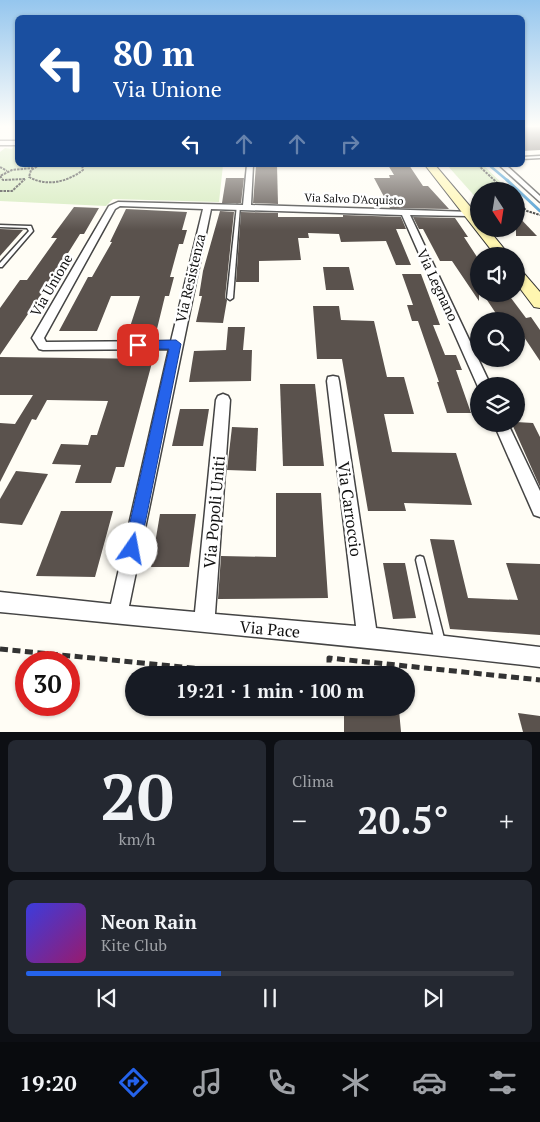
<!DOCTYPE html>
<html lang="it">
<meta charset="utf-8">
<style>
body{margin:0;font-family:"PT Serif",serif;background:#242831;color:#f1f3f6;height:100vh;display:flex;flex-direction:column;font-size:19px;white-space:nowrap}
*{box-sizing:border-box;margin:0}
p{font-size:16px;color:#9ea1a6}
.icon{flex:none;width:28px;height:28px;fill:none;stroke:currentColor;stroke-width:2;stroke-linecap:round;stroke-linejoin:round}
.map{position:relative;height:732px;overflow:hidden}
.panel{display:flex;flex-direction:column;gap:8px;padding:8px;background:#0d0f14;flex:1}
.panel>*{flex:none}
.banner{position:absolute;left:15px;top:15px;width:510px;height:152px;border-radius:8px;box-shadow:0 1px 4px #0004;background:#1a4fa0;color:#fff;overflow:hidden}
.needle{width:32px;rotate:168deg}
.buttons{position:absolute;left:470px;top:182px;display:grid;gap:10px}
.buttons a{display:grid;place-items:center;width:55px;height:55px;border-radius:50%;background:#171b24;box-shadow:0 1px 4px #0004;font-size:25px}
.speed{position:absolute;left:15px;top:651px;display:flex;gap:10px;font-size:25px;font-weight:700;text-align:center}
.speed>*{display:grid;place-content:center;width:65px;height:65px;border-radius:50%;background:#171b24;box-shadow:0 1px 4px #0004;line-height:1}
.speed .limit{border:8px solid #d22;background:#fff;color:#111}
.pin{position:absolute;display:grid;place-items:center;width:42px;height:42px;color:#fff;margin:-21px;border-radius:10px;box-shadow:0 2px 8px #0006}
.me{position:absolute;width:55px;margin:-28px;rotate:12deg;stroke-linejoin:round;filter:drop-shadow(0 0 4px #0008)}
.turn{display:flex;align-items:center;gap:18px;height:105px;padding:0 15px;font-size:22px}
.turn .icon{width:65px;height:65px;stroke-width:2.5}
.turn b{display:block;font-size:35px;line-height:42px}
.lanes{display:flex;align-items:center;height:48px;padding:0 15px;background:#0003;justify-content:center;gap:25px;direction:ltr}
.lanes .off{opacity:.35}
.big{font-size:38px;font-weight:700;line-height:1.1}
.panel .tile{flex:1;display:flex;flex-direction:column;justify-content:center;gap:8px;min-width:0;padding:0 18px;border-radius:8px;background:#242831}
.panel .dial{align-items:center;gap:0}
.dial b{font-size:65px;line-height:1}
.song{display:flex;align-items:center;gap:15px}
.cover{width:60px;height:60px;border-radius:8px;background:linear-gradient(135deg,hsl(240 70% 55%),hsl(320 70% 35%))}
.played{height:5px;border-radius:2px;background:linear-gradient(90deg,#2563eb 40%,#363941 40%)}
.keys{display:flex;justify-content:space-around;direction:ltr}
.heat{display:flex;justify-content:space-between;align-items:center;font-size:28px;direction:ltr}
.panel .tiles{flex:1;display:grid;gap:8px;grid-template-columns:1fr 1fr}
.tile:last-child{grid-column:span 2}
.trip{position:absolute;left:125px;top:666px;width:290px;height:50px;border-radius:25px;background:#171b24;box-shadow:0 1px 4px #0004;font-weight:700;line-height:50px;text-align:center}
.dock{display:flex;height:80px;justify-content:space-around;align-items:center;background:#090b0e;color:#9ea1a6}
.dock .icon{width:35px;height:35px}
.dock .selected{color:#2563eb}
.dock b{font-size:22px;color:#f1f3f6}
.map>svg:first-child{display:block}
.green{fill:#d5ebbd}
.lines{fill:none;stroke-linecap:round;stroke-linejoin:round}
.stream-far1{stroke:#3f96cf;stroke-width:2.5}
.stream{stroke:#3f96cf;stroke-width:3}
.building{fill:#5a524d}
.lane-casing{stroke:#444;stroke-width:3}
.street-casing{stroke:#444;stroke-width:3}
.secondary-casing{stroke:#333;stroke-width:2}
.path-far1{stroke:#333;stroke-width:2;stroke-dasharray:2.5 1;stroke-linecap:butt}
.path{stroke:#333;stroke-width:5;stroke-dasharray:8 4.5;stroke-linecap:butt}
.lane{fill:#fff;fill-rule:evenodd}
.street{fill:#fff;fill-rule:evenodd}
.secondary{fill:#fff6b0;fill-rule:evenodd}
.route{fill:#2563eb;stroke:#184099}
.labels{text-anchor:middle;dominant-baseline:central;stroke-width:5;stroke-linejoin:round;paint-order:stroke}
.far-street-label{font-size:11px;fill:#111;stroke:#fff}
.street-label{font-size:14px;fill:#111;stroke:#fff}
.near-street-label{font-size:16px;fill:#111;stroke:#fff}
</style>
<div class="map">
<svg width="540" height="732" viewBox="0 0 540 732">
<rect width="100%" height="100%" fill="#fffdf5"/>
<g class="green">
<polygon points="14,146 17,146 18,165 223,165 219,202 113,199 106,206 0,201 0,152 5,148 12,149"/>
<polygon points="447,165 483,165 510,191 479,191 479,201"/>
</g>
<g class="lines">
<polyline class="stream-far1" points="489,165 508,181"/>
<polyline class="stream" points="507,180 540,211"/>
</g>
<g class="building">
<polygon points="522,127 540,127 540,150 522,151"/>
<polygon points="256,165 277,165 278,204 253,203"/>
<polygon points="388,165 409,165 423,186 428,186 449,209 390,208 374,178 390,178 389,175 394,175"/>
<polygon points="226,178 244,178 241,203 222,203"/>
<polygon points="74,207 99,208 84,234 80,234 53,277 59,277 50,290 44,290 41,295 0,355 0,308 20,280 27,280 57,238 51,238"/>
<polygon points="126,209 187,212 182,230 187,230 183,244 179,244 170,277 174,277 169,296 165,296 156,333 128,333 140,296 111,296 97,331 59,331 88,277 92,277 112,242 110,242"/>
<polygon points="220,211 234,212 225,298 227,300 223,323 196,322 202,296 199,296 203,271"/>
<polygon points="241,212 278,213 278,217 343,217 343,215 401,217 406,229 396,229 411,265 396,265 386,241 341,242 339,234 308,233 309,238 298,238 301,260 259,261 259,282 236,282"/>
<polygon points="516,214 537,236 516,236"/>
<polygon points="413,217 455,218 468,237 464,237 479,260 479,301 452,261 440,261 423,229 419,229"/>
<polygon points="0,229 23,230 0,256"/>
<polygon points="323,267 349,267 354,290 326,290"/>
<polygon points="402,274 421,274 440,325 433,325 445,355 456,355 462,370 456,370 471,413 447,413 437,382 439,382 418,321 412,321 407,305 413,305"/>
<polygon points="483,294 508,294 526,318 531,317 540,330 540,361 524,337 516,338 516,321 501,321"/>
<polygon points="313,306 339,306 341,320 374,321 387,377 404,377 414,414 384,414 392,452 456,453 472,505 404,503 406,511 368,511 342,359 317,359"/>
<polygon points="228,327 245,327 243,350 252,350 251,381 189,382 194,351 226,350"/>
<polygon points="0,357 153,359 124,467 116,467 111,483 75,483 81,465 52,464 61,444 88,445 91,435 97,435 108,401 47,400 36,420 32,419 0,482 0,423 15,424 33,395 0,395"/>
<polygon points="280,384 315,384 324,466 283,466"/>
<polygon points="180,409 209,409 203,446 172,446"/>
<polygon points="516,422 533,423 540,437 540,487 512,424 516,424"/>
<polygon points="232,427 258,428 256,471 227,470"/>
<polygon points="16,471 48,474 22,525 0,523 0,499"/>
<polygon points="276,493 321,493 328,598 218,599 221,556 276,557"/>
<polygon points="61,511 113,511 95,577 36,576"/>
<polygon points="160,514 196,514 189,567 151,567"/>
<polygon points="430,539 454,540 468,598 518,600 506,563 540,564 540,635 450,629"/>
<polygon points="383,563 405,563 416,618 393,619"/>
<polygon points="344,708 382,708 399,710 401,732 344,732"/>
<polygon points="518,713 540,716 540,732 523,732"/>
</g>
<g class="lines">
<g class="lane-casing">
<g id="lane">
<polygon points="540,156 540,158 522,159 522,157"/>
<polygon points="237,205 240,206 233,298 230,300 227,298"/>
<polygon points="0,225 29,226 31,226 33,231 2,267 0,267 0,263 29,231 27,228 0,227"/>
<polygon points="420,556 423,557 424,560 445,642 444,646 440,647 436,646 435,642 416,560 417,557"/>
</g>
</g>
<g class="street-casing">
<g id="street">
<rect x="0" y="141" width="18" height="4"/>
<path d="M247 165H253L251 205 472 212 473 214 469 216 410 215 491 386H479V389L402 215 211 209 129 606 195 612 216 400 218 396 223 394 228 396 230 400 215 614 356 626 327 381 328 377 333 376 338 377 339 381 376 628 540 647V667C360 646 180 630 0 612V592L111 604 169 349 43 350 39 349 32 338 109 206 118 202 243 205ZM120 206 203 209 171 341 46 342 44 338 115 209Z"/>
<polygon points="499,165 506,165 540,196 540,202"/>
<polygon points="494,424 508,424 540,491 540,517 534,515"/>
</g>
</g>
<g class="secondary-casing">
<g id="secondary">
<polygon points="425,165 435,165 479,217 479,229 488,229 510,256 496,256"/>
<polygon points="516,269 521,270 540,292 540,308 534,307 516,283"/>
</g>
</g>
<g class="path-far1">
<path d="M40 165 31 170 29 177C47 187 67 182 83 170L82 165"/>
<polyline points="478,165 506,191"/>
<polyline points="0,167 7,171"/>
<polyline points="25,179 3,180 0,176 12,170 33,168"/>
<polyline points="0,191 12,191 25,179"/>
<polyline points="516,201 527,211 540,215"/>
</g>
<g class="path">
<polyline points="0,649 264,675"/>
<polyline points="329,675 329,658 540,680"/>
</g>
<use href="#lane" class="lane"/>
<use href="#street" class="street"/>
<use href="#secondary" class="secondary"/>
</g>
<linearGradient id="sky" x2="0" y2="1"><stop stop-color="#95c6ee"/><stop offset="0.55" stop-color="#fffefa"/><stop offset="1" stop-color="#fffefa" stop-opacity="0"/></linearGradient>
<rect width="540" height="230" fill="url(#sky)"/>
<polygon class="route" points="176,340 181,344 140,549 138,555 132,557 126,555 124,549 169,349 138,349 132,345 138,341"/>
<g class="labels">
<g class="far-street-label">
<text transform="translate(354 199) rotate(2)">Via Salvo D'Acquisto</text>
</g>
<g class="street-label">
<text transform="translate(190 278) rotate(-77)">Via Resistenza</text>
<text transform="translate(51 285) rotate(-60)">Via Unione</text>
<text transform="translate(438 285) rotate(65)">Via Legnano</text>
</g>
<g class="near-street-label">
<text transform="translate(350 509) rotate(82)">Via Carroccio</text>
<text transform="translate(214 512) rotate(-85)">Via Popoli Uniti</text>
<text transform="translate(270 629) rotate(5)">Via Pace</text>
</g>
</g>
</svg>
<div class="buttons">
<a><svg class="needle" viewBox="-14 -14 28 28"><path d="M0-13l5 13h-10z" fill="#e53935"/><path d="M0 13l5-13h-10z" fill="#9ea1a6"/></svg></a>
<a><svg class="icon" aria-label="sound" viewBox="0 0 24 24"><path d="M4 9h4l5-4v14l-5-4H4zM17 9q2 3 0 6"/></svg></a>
<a><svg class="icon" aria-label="search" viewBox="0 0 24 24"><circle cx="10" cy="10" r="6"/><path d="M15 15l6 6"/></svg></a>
<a><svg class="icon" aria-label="layers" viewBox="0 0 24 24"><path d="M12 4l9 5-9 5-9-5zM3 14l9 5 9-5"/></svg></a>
</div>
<div class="speed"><div class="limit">30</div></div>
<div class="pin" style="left:138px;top:345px;background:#d93025"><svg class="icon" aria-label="arrive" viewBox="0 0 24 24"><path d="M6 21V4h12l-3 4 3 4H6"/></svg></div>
<svg class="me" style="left:132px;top:549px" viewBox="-20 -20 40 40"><circle r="19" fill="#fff"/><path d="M0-13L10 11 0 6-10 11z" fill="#2563eb"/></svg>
<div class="trip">19:21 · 1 min · 100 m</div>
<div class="banner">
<div class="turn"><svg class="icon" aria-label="left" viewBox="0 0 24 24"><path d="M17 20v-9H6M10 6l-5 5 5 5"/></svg><div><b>80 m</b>Via Unione</div></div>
<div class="lanes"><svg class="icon" aria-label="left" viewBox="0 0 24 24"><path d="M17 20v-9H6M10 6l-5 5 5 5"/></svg><svg class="icon off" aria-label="ahead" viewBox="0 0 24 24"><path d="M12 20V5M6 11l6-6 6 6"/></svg><svg class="icon off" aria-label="ahead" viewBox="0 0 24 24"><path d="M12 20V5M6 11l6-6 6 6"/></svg><svg class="icon off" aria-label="right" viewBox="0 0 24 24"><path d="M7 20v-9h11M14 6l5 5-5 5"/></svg></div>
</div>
</div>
<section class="panel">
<div class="tiles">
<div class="tile dial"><b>20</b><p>km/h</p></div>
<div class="tile"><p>Clima</p>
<div class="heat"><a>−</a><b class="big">20.5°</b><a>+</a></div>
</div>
<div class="tile">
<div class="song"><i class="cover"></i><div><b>Neon Rain</b><p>Kite Club</p></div></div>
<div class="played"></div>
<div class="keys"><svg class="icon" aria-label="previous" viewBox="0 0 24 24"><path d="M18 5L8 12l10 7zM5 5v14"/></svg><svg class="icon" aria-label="pause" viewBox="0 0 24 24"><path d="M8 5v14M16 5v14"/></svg><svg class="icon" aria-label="next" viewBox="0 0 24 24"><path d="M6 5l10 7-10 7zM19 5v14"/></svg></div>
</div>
</div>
</section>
<nav class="dock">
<b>19:20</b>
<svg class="icon selected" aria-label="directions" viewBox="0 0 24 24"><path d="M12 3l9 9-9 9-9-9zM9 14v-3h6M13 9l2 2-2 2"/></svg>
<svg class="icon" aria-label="music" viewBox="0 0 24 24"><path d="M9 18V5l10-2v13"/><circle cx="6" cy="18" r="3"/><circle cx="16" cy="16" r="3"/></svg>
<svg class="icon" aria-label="phone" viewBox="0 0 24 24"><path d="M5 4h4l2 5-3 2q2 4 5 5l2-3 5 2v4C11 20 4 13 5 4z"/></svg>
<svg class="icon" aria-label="climate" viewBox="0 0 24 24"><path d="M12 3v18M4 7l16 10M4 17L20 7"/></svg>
<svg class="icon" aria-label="car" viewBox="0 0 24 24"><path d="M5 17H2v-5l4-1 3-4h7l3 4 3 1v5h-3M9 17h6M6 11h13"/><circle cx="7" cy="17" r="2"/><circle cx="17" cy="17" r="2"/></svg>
<svg class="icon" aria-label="filters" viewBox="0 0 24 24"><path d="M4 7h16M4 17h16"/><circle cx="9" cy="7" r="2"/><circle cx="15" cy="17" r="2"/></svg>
</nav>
